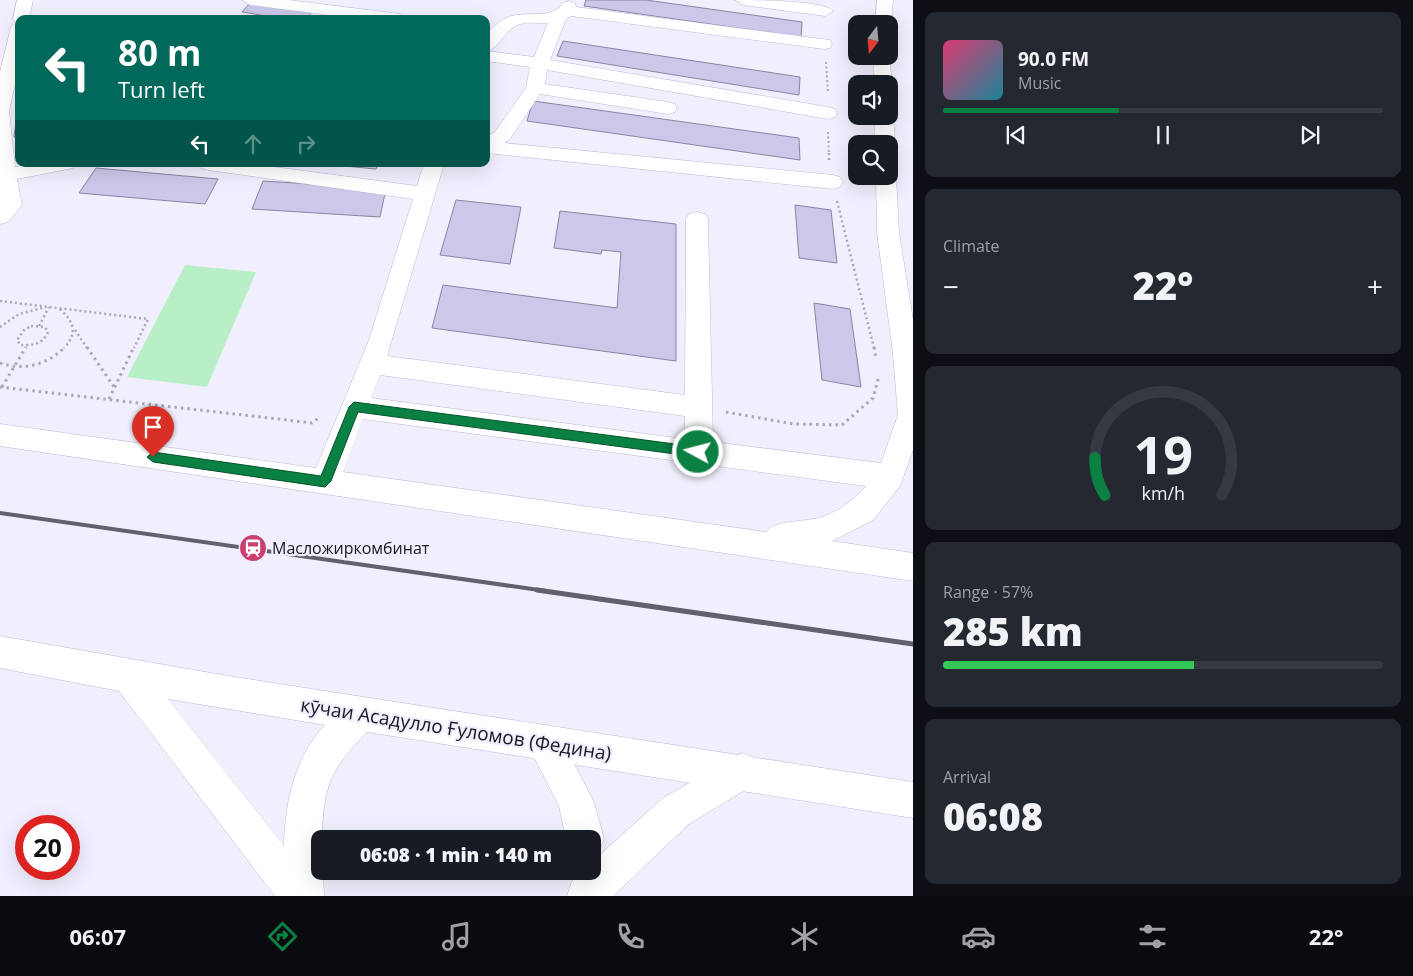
<!DOCTYPE html>
<meta charset="utf-8">
<style>
body{margin:0;font-family:"Open Sans",sans-serif;background:#242831;color:#f1f3f6;height:100vh;display:flex;flex-direction:column;font-size:19px;white-space:nowrap}
*{box-sizing:border-box;margin:0}
p{font-size:16px;color:#9ea1a6}
.icon{flex:none;width:28px;height:28px;fill:none;stroke:currentColor;stroke-width:2;stroke-linecap:round;stroke-linejoin:round}
.map{position:relative;flex:1;overflow:hidden}
.sheet{display:flex;flex-direction:column;gap:12px;padding:12px;background:#0d0f14;width:500px}
.sheet>*{flex:none}
.top-card{position:absolute;left:15px;top:15px;width:475px;height:152px;border-radius:10px;box-shadow:0 5px 20px #0002;background:#00695c;color:#fff;overflow:hidden}
.needle{width:32px;rotate:196deg}
.tools{position:absolute;left:848px;top:15px;display:grid;gap:10px}
.tools a{display:grid;place-items:center;width:50px;height:50px;border-radius:10px;background:#171b24;box-shadow:0 5px 20px #0002;font-size:25px}
.speed{position:absolute;left:15px;top:815px;display:flex;gap:10px;font-size:25px;font-weight:700;text-align:center}
.speed>*{display:grid;place-content:center;width:65px;height:65px;border-radius:50%;background:#171b24;box-shadow:0 5px 20px #0002;line-height:1}
.speed .limit{border:8px solid #d22;background:#fff;color:#111}
.pin{position:absolute;display:grid;place-items:center;width:42px;height:42px;color:#fff;margin:-51px -21px;border-radius:50% 50% 50% 0;rotate:-45deg;box-shadow:0 0 5px #0007}
.pin .icon{rotate:45deg}
.me{position:absolute;width:55px;margin:-28px;rotate:277deg;stroke-linejoin:round;filter:drop-shadow(0 0 4px #0008)}
.turn{display:flex;align-items:center;gap:18px;height:105px;padding:0 20px;font-size:22px}
.turn .icon{width:65px;height:65px;stroke-width:2.5}
.turn b{display:block;font-size:35px;line-height:42px}
.lanes{display:flex;align-items:center;height:48px;padding:0 20px;background:#0003;justify-content:center;gap:25px;direction:ltr}
.lanes .off{opacity:.35}
.big{font-size:38px;font-weight:800;line-height:1.1}
.sheet .card{flex:1;display:flex;flex-direction:column;justify-content:center;gap:8px;min-width:0;padding:0 18px;border-radius:10px;background:#242831}
.sheet .dial{align-items:center;gap:0}
.dial svg{height:130px;overflow:visible;fill:none;stroke:#363941;stroke-width:7;stroke-linecap:round;text-anchor:middle}
.dial text{fill:#f1f3f6;stroke:none}
.song{display:flex;align-items:center;gap:15px}
.cover{width:60px;height:60px;border-radius:8px;background:linear-gradient(135deg,hsl(340 70% 55%),hsl(190 70% 35%))}
.played{height:5px;border-radius:2px;background:linear-gradient(90deg,#0b8043 40%,#363941 40%)}
.keys{display:flex;justify-content:space-around;direction:ltr}
.heat{display:flex;justify-content:space-between;align-items:center;font-size:28px;direction:ltr}
.charge{height:8px;border-radius:4px;background:linear-gradient(90deg,#34c759 57%,#363941 0)}
.trip{position:absolute;left:311px;top:830px;width:290px;height:50px;border-radius:10px;background:#171b24;box-shadow:0 5px 20px #0002;font-weight:800;line-height:50px;text-align:center}
.tabs{display:flex;height:80px;justify-content:space-around;align-items:center;background:#090b0e;color:#9ea1a6}
.tabs .icon{width:35px;height:35px}
.tabs .active{color:#0b8043}
.tabs b{font-size:22px;color:#f1f3f6}
main{display:flex;flex:1;min-height:0}
.map>svg:first-child{display:block}
.green{fill:#b9efc7}
.building{fill:#ccc8ea;stroke:#8984a3}
.lines{fill:none;stroke-linecap:round;stroke-linejoin:round}
.minor-casing{stroke:#bcb8d9;stroke-width:1}
.major-casing{stroke:#bcb8d9;stroke-width:1}
.path-far2{stroke:#aaa8b6;stroke-width:2;stroke-dasharray:2 2.5;stroke-linecap:butt}
.path-far1{stroke:#aaa8b6;stroke-width:2.5;stroke-dasharray:2 3;stroke-linecap:butt}
.path{stroke:#aaa8b6;stroke-width:3;stroke-dasharray:2.5 4;stroke-linecap:butt}
.minor{fill:#fff;fill-rule:evenodd}
.major{fill:#fff;fill-rule:evenodd}
.rail-far1{stroke:#62606d;stroke-width:4}
.rail{stroke:#62606d;stroke-width:5}
.route{fill:#0b8043;stroke:#07532c}
.labels{text-anchor:middle;dominant-baseline:central;stroke-width:4.5;stroke-linejoin:round;paint-order:stroke}
.poi-label{font-size:16px;fill:#181622;stroke:#f1effd;text-anchor:start}
.near-street-label{font-size:19px;fill:#181622;stroke:#f1effd}
</style>
<main>
<div class="map">
<svg width="913" height="896" viewBox="0 0 913 896">
<rect width="100%" height="100%" fill="#f1effd"/>
<polygon class="green" points="185,265 256,272 207,387 127,377"/>
<g class="building">
<polygon points="586,0 646,0 802,22 801,37 584,6"/>
<polygon points="251,2 313,11 306,19 286,19 242,12"/>
<polygon points="563,41 800,77 799,95 557,56"/>
<polygon points="533,101 799,138 800,160 527,121"/>
<polygon points="17,114 19,136 14,137"/>
<polygon points="323,164 378,164 376,169"/>
<polygon points="96,168 218,179 205,204 79,193"/>
<polygon points="263,181 386,189 380,217 252,209"/>
<polygon points="456,200 521,207 510,264 440,255"/>
<polygon points="795,205 831,210 837,263 799,258"/>
<polygon points="560,211 676,224 676,361 432,328 443,285 617,308 621,252 602,250 601,254 554,248"/>
<polygon points="814,303 850,309 861,387 822,380"/>
</g>
<g class="lines">
<g class="minor-casing">
<g id="minor">
<polygon points="17,0 33,0 29,19 19,19 19,67 9,111 15,167 32,164 76,164 73,168 17,179 22,205 8,222 0,224 0,72 11,27 16,23 13,19"/>
<polygon points="242,0 288,0 400,14 408,19 360,19 250,5"/>
<path d="M735 0C751 0 825 0 833 11L825 16 743 5Z"/>
<polygon points="877,0 893,0 891,24 889,27 889,24 875,24"/>
<path d="M569 1 575 3 576 7 830 40 832 44 830 48 824 49 571 16 566 19 550 60 828 107 835 109 837 113 835 117 828 119 547 70 545 84 668 102 675 104 677 108 675 112 668 114 540 94 509 140 504 143 833 175 840 177 843 182 840 187 833 189 486 153V137L495 132 526 88 530 67 486 61V35C492 28 499 21 508 17 527 10 550 21 563 3ZM548 23 534 57 487 51C500 48 505 28 520 24 529 21 539 24 548 23Z"/>
<polygon points="889,53 892,84 889,88 889,84 874,84 873,56 889,56"/>
<polygon points="889,112 893,116 895,144 889,149 889,144 875,144 875,116 889,116"/>
<path d="M198 164H252L417 186 424 164H444L387 356 685 395 686 219 689 214 697 212 705 214 708 219 713 442 881 463 898 415 893 354 877 232 876 176H889V170L893 171 896 176 899 232 913 320V450L900 486 873 520 832 541 913 553V581L0 446V424L316 468 369 340 413 199 208 170 201 168ZM380 375 685 416V439L371 398ZM363 419 866 486C853 501 837 513 818 518 804 522 775 520 766 532L343 472Z"/>
<path d="M0 636 228 676 913 782V818L367 732C330 770 323 786 322 839H320V871H323L324 896H275L119 691 0 668ZM168 699 325 725C294 758 285 803 284 846Z"/>
</g>
</g>
<g class="major-casing">
<g id="major">
<polygon points="545,725 557,731 594,802 604,839 598,852 592,855 592,839 566,839 559,806 527,743 533,731"/>
<polygon points="742,753 755,758 760,771 755,784 689,824 613,896 567,896 572,881 583,871 592,871 592,862 663,798"/>
</g>
</g>
<g class="path-far2">
<polyline points="826,62 828,93"/>
<polyline points="828,132 829,155"/>
</g>
<g class="path-far1">
<polyline points="829,153 829,161"/>
<polyline points="837,201 874,348"/>
<polyline points="0,301 148,319 134,348"/>
<path d="M60 309C74 322 78 333 64 348"/>
<path d="M31 326 45 327 48 332C43 344 32 346 20 345L17 340 24 330Z"/>
<polyline points="39,326 49,307"/>
<polyline points="0,327 19,314 42,308"/>
<polyline points="75,330 87,348"/>
</g>
<g class="path">
<polyline points="87,347 114,387"/>
<polyline points="874,347 876,358"/>
<path d="M0 363C24 371 47 365 65 347"/>
<polyline points="0,387 312,423 320,417"/>
<polyline points="2,387 26,347"/>
<polyline points="109,399 134,347"/>
<polyline points="726,412 794,424 842,425 873,398 879,376"/>
</g>
<use href="#minor" class="minor"/>
<use href="#major" class="major"/>
<polyline class="rail-far1" points="0,513 546,591"/>
<polyline class="rail" points="537,590 913,644"/>
</g>
<polygon class="route" points="354,402 698,447 704,452 698,457 358,412 331,481 325,487 153,462 147,457 153,452 321,476 349,407"/>
<defs>
<g id="station-disc" transform="scale(1.4375)"><circle r="9.5" fill="#cb3f71" stroke="#f1effd"/><path d="M-3-6H3Q5-6 5-4V2Q5 4 3 4L4.5 6H3L1.5 4h-3L-3 6H-4.5L-3 4Q-5 4-5 2V-4Q-5-6-3-6ZM-3.5-4v3h7v-3ZM-3.5 1v1.5H-2V1ZM2 1v1.5H3.5V1Z" fill="#fff"/></g>
</defs>
<g fill-rule="evenodd">
<use href="#station-disc" x="253" y="548"/>
</g>
<g class="labels">
<g class="poi-label">
<text x="272" y="548">Масложиркомбинат</text>
</g>
<g class="near-street-label">
<text transform="translate(456 729) rotate(9)">кӯчаи Асадулло Ғуломов (Федина)</text>
</g>
</g>
</svg>
<div class="tools">
<a><svg class="needle" viewBox="-14 -14 28 28"><path d="M0-13l5 13h-10z" fill="#e53935"/><path d="M0 13l5-13h-10z" fill="#9ea1a6"/></svg></a>
<a><svg class="icon" aria-label="sound" viewBox="0 0 24 24"><path d="M4 9h4l5-4v14l-5-4H4zM17 9q2 3 0 6"/></svg></a>
<a><svg class="icon" aria-label="search" viewBox="0 0 24 24"><circle cx="10" cy="10" r="6"/><path d="M15 15l6 6"/></svg></a>
</div>
<div class="speed"><div class="limit">20</div></div>
<div class="pin" style="left:153px;top:457px;background:#d93025"><svg class="icon" aria-label="arrive" viewBox="0 0 24 24"><path d="M6 21V4h12l-3 4 3 4H6"/></svg></div>
<svg class="me" style="left:698px;top:452px" viewBox="-20 -20 40 40"><circle r="17" fill="#0b8043" stroke="#fff" stroke-width="3"/><path d="M0-11L8 9 0 5-8 9z" fill="#fff"/></svg>
<div class="trip">06:08 · 1 min · 140 m</div>
<div class="top-card">
<div class="turn"><svg class="icon" aria-label="left" viewBox="0 0 24 24"><path d="M17 20v-9H6M10 6l-5 5 5 5"/></svg><div><b>80 m</b>Turn left</div></div>
<div class="lanes"><svg class="icon" aria-label="left" viewBox="0 0 24 24"><path d="M17 20v-9H6M10 6l-5 5 5 5"/></svg><svg class="icon off" aria-label="ahead" viewBox="0 0 24 24"><path d="M12 20V5M6 11l6-6 6 6"/></svg><svg class="icon off" aria-label="right" viewBox="0 0 24 24"><path d="M7 20v-9h11M14 6l5 5-5 5"/></svg></div>
</div>
</div>
<section class="sheet">
<div class="card">
<div class="song"><i class="cover"></i><div><b>90.0 FM</b><p>Music</p></div></div>
<div class="played"></div>
<div class="keys"><svg class="icon" aria-label="previous" viewBox="0 0 24 24"><path d="M18 5L8 12l10 7zM5 5v14"/></svg><svg class="icon" aria-label="pause" viewBox="0 0 24 24"><path d="M8 5v14M16 5v14"/></svg><svg class="icon" aria-label="next" viewBox="0 0 24 24"><path d="M6 5l10 7-10 7zM19 5v14"/></svg></div>
</div>
<div class="card"><p>Climate</p>
<div class="heat"><a>−</a><b class="big">22°</b><a>+</a></div>
</div>
<div class="card dial"><svg viewBox="0 0 100 80">
<path d="M14 69A42 42 0 1 1 86 69"/>
<path d="M14 69A42 42 0 0 1 8 46" stroke="#0b8043"/>
<text x="50" y="56" font-size="32" font-weight="700">19</text>
<text x="50" y="72" font-size="11">km/h</text>
</svg></div>
<div class="card"><p>Range · 57%</p><b class="big">285 km</b><div class="charge"></div></div>
<div class="card"><p>Arrival</p><b class="big">06:08</b></div>
</section>
</main>
<nav class="tabs">
<b>06:07</b>
<svg class="icon active" aria-label="directions" viewBox="0 0 24 24"><path d="M12 3l9 9-9 9-9-9zM9 14v-3h6M13 9l2 2-2 2"/></svg>
<svg class="icon" aria-label="music" viewBox="0 0 24 24"><path d="M9 18V5l10-2v13"/><circle cx="6" cy="18" r="3"/><circle cx="16" cy="16" r="3"/></svg>
<svg class="icon" aria-label="phone" viewBox="0 0 24 24"><path d="M5 4h4l2 5-3 2q2 4 5 5l2-3 5 2v4C11 20 4 13 5 4z"/></svg>
<svg class="icon" aria-label="climate" viewBox="0 0 24 24"><path d="M12 3v18M4 7l16 10M4 17L20 7"/></svg>
<svg class="icon" aria-label="car" viewBox="0 0 24 24"><path d="M5 17H2v-5l4-1 3-4h7l3 4 3 1v5h-3M9 17h6M6 11h13"/><circle cx="7" cy="17" r="2"/><circle cx="17" cy="17" r="2"/></svg>
<svg class="icon" aria-label="filters" viewBox="0 0 24 24"><path d="M4 7h16M4 17h16"/><circle cx="9" cy="7" r="2"/><circle cx="15" cy="17" r="2"/></svg>
<b>22°</b>
</nav>
